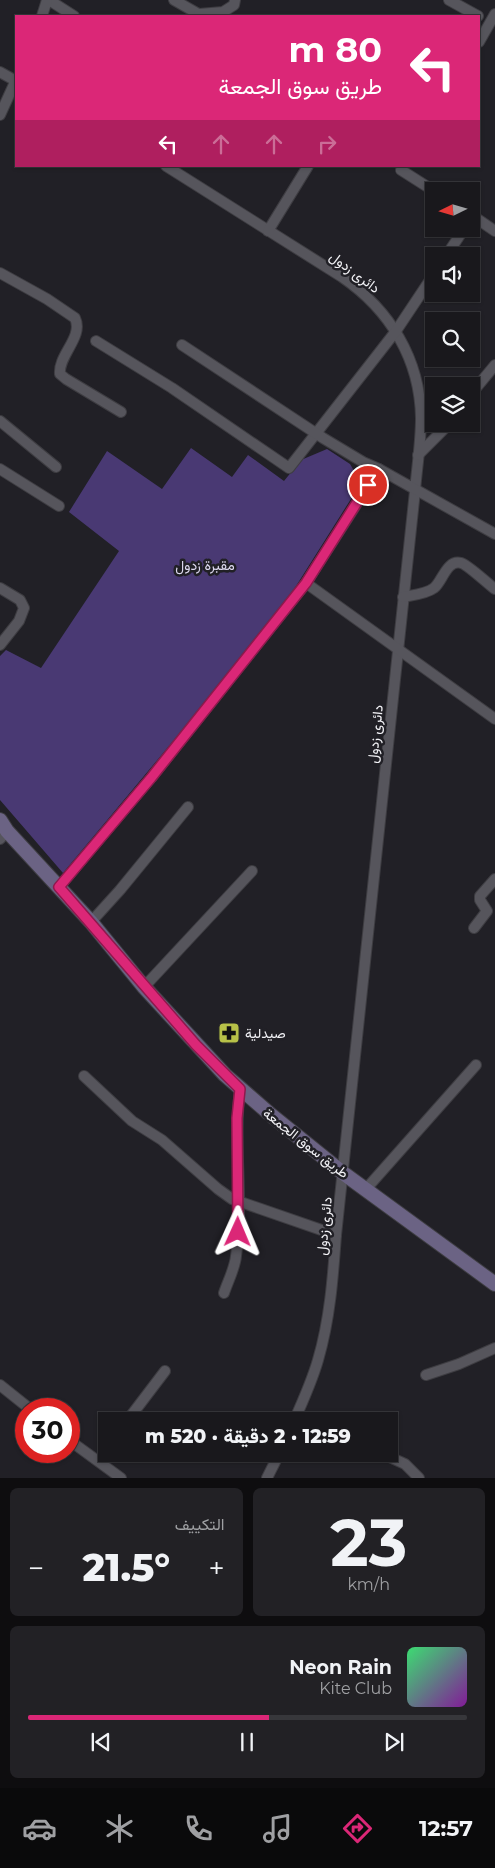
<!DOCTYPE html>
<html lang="ar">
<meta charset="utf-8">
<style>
body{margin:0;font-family:Montserrat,Vazirmatn,sans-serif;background:#222125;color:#f1f3f6;direction:rtl;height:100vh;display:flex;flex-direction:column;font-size:19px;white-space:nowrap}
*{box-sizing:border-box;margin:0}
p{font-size:16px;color:#9fa0a3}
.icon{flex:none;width:28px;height:28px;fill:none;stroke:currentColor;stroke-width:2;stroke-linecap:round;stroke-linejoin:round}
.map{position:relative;height:1478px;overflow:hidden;direction:ltr}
.side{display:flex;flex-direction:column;gap:10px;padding:10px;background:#0e0d0f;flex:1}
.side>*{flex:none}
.banner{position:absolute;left:15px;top:15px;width:465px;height:152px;border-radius:0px;box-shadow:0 1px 4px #0004,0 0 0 1px #37373b;direction:rtl;background:#db2777;color:#fff;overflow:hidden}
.needle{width:32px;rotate:265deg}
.buttons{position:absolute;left:425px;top:182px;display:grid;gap:10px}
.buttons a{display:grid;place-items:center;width:55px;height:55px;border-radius:0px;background:#19181c;box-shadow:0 1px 4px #0004,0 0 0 1px #37373b;font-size:25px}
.speed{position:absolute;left:15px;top:1398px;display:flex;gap:10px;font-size:25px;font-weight:700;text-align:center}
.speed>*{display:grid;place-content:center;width:65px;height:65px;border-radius:50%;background:#19181c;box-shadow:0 1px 4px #0004,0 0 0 1px #37373b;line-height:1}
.speed .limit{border:8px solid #d22;background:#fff;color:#111}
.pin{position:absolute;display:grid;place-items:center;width:42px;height:42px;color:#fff;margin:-21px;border:2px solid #fff;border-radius:50%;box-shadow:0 1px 5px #0007}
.me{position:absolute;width:55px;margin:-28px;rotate:1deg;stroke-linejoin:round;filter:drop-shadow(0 0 4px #0008)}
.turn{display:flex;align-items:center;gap:18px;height:105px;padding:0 15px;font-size:22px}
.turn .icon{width:65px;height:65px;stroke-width:2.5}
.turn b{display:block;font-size:35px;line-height:42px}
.lanes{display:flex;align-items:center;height:48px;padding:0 15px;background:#0003;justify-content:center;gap:25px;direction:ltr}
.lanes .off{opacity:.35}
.big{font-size:38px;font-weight:800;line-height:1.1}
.side .card{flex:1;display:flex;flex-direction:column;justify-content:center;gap:8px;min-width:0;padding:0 18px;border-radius:8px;background:#222125}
.side .dial{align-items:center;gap:0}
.dial b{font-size:65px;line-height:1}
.song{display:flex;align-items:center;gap:15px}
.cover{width:60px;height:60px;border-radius:8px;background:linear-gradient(135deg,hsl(140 70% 55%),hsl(290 70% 35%))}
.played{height:5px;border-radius:2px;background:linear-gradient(90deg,#db2777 55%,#37373b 55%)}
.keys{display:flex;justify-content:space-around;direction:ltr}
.heat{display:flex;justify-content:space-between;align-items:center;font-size:28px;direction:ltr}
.side .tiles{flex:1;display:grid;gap:10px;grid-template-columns:1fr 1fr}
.card:last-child{grid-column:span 2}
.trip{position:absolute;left:98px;top:1412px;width:300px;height:50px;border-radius:0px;background:#19181c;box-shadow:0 1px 4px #0004,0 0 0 1px #37373b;font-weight:800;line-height:50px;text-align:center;direction:rtl}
.tab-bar{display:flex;height:80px;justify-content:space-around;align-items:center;background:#0a0a0b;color:#9fa0a3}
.tab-bar .icon{width:35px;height:35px}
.tab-bar .current{color:#db2777}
.tab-bar b{font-size:22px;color:#f1f3f6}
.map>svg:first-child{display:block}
.green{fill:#493973}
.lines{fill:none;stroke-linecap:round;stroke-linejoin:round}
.street-casing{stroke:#3e3d42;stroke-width:12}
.secondary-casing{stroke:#3e3d42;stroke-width:16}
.street{stroke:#56555c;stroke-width:10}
.secondary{stroke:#6b6384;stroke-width:14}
.route-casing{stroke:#8e194d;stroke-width:12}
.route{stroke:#db2777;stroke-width:9}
.labels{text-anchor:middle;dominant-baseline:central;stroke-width:5;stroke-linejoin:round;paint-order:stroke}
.street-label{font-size:14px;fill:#f1f1f5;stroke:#212026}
.park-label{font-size:14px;fill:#ddd9ef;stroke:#212026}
.poi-label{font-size:14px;fill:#f1f1f5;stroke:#212026;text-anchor:start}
</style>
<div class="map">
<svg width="495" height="1478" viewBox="0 0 495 1478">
<rect width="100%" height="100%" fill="#212026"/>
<polygon class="green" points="191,448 232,477 248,455 284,481 301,460 327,449 350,464 361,483 286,602 235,667 63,873 0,800 0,656 6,650 41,668 119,551 69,512 107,451 162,489"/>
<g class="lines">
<g class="street-casing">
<g id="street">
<polyline points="49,0 74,16"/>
<polyline points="174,0 202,16"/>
<polyline points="449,0 478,16"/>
<polyline points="199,14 223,12 234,5 235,0"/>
<polyline points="42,16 47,0"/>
<polyline points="479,42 495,14"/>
<polyline points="0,72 16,81"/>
<polyline points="0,115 16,80"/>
<path d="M166 166 342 277C390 310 420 359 421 418 421 442 417 467 415 491L336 1235C333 1277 330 1319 318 1360 312 1381 303 1401 294 1421"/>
<polyline points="403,166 401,170 434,191"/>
<polyline points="471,218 473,216 495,231"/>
<polyline points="268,231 308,166"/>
<polyline points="446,256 464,229"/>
<path d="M0 273 47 299 75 318C84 337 58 355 60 374L66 379 121 412"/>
<polyline points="96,341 172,388 289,468 396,331 434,274"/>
<polyline points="182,345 323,438 363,462 379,469"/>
<polyline points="471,394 495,365"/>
<polyline points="0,421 56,467"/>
<polyline points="418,455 449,424"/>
<polyline points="0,469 59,506"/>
<polyline points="306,583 495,719"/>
<polyline points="0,588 20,600 24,608 19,621 0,645"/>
<path d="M403 597C413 595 426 594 434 588 442 582 447 559 461 563 467 564 488 584 495 589"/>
<polyline points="0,839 7,831"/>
<polyline points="59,887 151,778 306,583 379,469 495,534"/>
<polyline points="91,922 120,890 188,807"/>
<polyline points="474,928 487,911 480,900 480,896 495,879"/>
<polyline points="144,987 252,871"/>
<polyline points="84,1076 132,1121 162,1140 218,1189 232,1199 336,1235"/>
<polyline points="366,1189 476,1065"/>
<path d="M224 1293C228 1281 235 1268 236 1256 244 1201 233 1144 240 1089"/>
<polyline points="426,1375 459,1364 495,1348"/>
<polyline points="0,1385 30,1409"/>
<polyline points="127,1421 165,1371"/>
<polyline points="69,1440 121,1478"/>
<polyline points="383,1454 405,1464 419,1478"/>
<polyline points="267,1478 279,1454"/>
</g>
</g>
<g class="secondary-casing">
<polyline id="secondary" points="0,820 7,831 91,922 144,987 225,1075 271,1115 343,1173 495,1284"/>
</g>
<use href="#street" class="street"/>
<use href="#secondary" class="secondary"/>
</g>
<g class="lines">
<g class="route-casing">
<polyline id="route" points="238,1232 237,1118 240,1089 196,1045 59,887 151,778 306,583 368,485"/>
</g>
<use href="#route" class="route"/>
</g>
<defs>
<g id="pharmacy-square" transform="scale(1.125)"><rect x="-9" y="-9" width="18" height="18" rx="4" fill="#b7c148" stroke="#212026"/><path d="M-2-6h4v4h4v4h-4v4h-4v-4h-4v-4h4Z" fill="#111"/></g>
</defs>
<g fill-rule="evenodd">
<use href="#pharmacy-square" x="229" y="1033"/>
</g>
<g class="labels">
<g class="street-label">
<text transform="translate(355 272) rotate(37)">دائرى زدول</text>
<text transform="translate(375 734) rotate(-84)">دائرى زدول</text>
<text transform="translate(306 1143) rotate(38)">طريق سوق الجمعة</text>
<text transform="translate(324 1226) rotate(-84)">دائرى زدول</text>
</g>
<g class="park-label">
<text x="205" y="565">مقبرة زدول</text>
</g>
<g class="poi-label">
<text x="245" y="1033">صيدلية</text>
</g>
</g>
</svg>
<div class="buttons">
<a><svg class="needle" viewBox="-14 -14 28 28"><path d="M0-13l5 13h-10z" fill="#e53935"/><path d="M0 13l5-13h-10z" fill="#9fa0a3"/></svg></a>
<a><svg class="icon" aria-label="sound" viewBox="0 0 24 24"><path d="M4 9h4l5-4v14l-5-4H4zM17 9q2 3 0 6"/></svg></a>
<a><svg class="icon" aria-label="search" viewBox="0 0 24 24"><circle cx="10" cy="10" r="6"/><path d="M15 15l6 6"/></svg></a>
<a><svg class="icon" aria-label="layers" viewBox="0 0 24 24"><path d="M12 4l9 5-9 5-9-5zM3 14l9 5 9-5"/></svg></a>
</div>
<div class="speed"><div class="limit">30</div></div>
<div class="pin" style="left:368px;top:485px;background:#d93025"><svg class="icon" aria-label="arrive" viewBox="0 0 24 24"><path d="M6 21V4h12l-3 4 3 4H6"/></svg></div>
<svg class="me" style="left:238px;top:1232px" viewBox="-20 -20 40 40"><path d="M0-17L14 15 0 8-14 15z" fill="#db2777" stroke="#fff" stroke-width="4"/></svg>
<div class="trip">12:59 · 2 دقيقة · 520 m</div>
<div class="banner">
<div class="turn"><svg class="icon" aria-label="left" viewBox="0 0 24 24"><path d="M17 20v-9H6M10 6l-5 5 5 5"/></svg><div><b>80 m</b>طريق سوق الجمعة</div></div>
<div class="lanes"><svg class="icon" aria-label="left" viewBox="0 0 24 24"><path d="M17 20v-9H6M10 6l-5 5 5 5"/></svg><svg class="icon off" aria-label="ahead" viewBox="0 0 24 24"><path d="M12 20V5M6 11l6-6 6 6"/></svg><svg class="icon off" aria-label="ahead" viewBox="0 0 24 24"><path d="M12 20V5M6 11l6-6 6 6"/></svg><svg class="icon off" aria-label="right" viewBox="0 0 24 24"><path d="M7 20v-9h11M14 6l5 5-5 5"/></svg></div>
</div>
</div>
<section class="side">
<div class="tiles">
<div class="card dial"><b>23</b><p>km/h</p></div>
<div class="card"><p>التكييف</p>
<div class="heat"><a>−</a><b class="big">21.5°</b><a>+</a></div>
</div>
<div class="card">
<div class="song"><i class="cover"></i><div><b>Neon Rain</b><p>Kite Club</p></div></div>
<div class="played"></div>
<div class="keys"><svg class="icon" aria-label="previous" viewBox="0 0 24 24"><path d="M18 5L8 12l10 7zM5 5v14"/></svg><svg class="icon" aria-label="pause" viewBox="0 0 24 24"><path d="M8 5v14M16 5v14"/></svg><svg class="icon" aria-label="next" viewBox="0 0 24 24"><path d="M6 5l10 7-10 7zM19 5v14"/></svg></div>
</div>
</div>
</section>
<nav class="tab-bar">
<b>12:57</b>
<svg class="icon current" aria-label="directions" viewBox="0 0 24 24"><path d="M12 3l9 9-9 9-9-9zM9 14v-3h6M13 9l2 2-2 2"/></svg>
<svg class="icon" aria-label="music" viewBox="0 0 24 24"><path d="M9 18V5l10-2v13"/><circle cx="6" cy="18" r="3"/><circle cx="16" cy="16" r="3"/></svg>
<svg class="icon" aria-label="phone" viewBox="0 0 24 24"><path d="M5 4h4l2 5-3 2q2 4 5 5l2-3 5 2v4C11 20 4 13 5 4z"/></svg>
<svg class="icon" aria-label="climate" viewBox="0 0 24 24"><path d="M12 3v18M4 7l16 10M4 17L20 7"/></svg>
<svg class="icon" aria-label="car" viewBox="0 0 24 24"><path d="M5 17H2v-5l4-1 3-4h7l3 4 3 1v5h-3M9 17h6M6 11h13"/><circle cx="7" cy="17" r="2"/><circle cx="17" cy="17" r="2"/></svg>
</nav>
